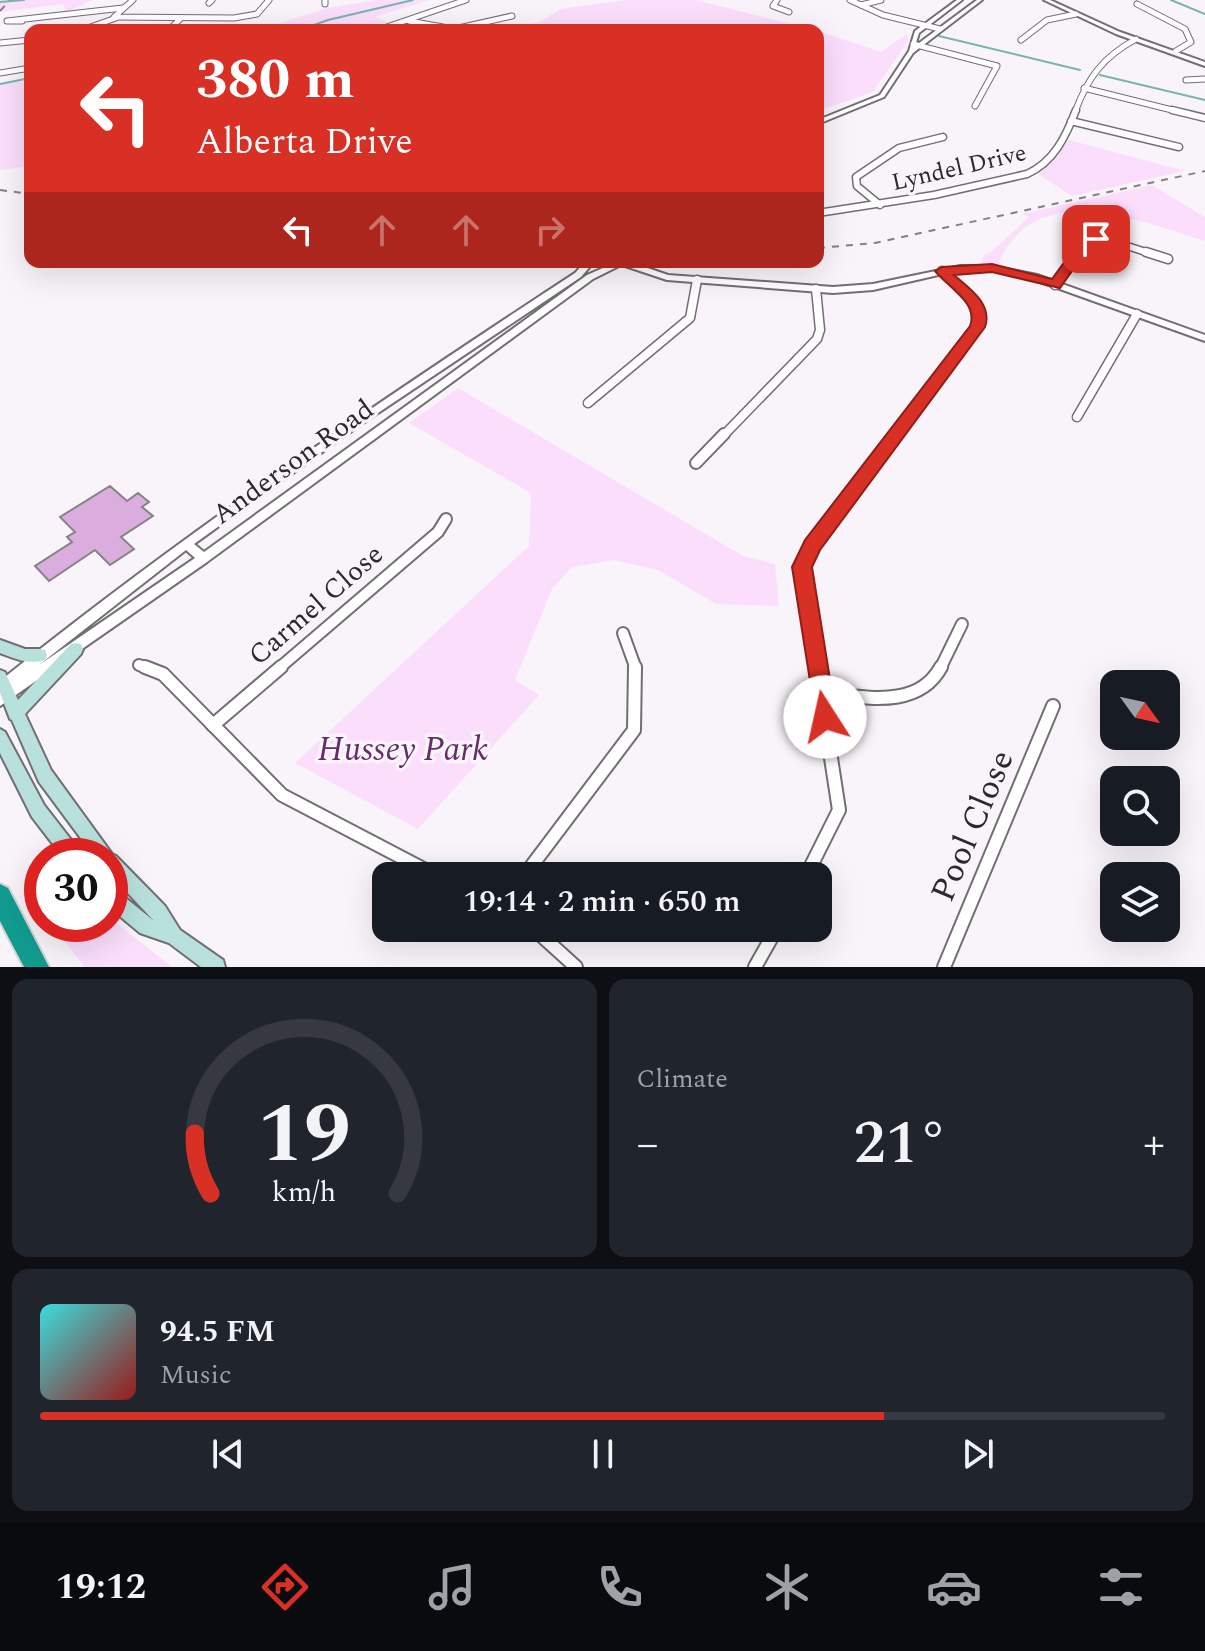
<!DOCTYPE html>
<meta charset="utf-8">
<style>
body{margin:0;font-family:Spectral,serif;background:#20242c;color:#f1f3f6;height:100vh;display:flex;flex-direction:column;font-size:30px;white-space:nowrap}
*{box-sizing:border-box;margin:0}
p{font-size:26px;color:#9ea1a6}
.icon{flex:none;width:44px;height:44px;fill:none;stroke:currentColor;stroke-width:2;stroke-linecap:round;stroke-linejoin:round}
.map{position:relative;height:967px;overflow:hidden}
.panel{display:flex;flex-direction:column;gap:12px;padding:12px;background:#0d0f14;flex:1}
.panel>*{flex:none}
.banner{position:absolute;left:24px;top:24px;width:800px;height:244px;border-radius:16px;box-shadow:0 8px 32px #0002;background:#d93025;color:#fff;overflow:hidden}
.needle{width:52px;rotate:123deg}
.tools{position:absolute;left:1100px;top:670px;display:grid;gap:16px}
.tools a{display:grid;place-items:center;width:80px;height:80px;border-radius:16px;background:#171b24;box-shadow:0 8px 32px #0002;font-size:40px}
.speed{position:absolute;left:24px;top:838px;display:flex;gap:16px;font-size:40px;font-weight:700;text-align:center}
.speed>*{display:grid;place-content:center;width:104px;height:104px;border-radius:50%;background:#171b24;box-shadow:0 8px 32px #0002;line-height:1}
.speed .limit{border:12px solid #d22;background:#fff;color:#111}
.pin{position:absolute;display:grid;place-items:center;width:68px;height:68px;color:#fff;margin:-34px;border-radius:16px;box-shadow:0 4px 12px #0006}
.me{position:absolute;width:88px;margin:-44px;rotate:350deg;stroke-linejoin:round;filter:drop-shadow(0 0 6px #0008)}
.turn{display:flex;align-items:center;gap:28px;height:168px;padding:0 40px;font-size:36px}
.turn .icon{width:104px;height:104px;stroke-width:2.5}
.turn b{display:block;font-size:56px;line-height:68px}
.lanes{display:flex;align-items:center;height:76px;padding:0 40px;background:#0003;justify-content:center;gap:40px;direction:ltr}
.lanes .off{opacity:.35}
.big{font-size:60px;font-weight:600;line-height:1.1}
.panel .card{flex:1;display:flex;flex-direction:column;justify-content:center;gap:12px;min-width:0;padding:0 28px;border-radius:16px;background:#20242c}
.panel .dial{align-items:center;gap:0}
.dial svg{height:208px;overflow:visible;fill:none;stroke:#363941;stroke-width:7;stroke-linecap:round;text-anchor:middle}
.dial text{fill:#f1f3f6;stroke:none}
.song{display:flex;align-items:center;gap:24px}
.cover{width:96px;height:96px;border-radius:12px;background:linear-gradient(135deg,hsl(180 70% 55%),hsl(0 70% 35%))}
.played{height:8px;border-radius:4px;background:linear-gradient(90deg,#d93025 75%,#363941 75%)}
.keys{display:flex;justify-content:space-around;direction:ltr}
.heat{display:flex;justify-content:space-between;align-items:center;font-size:44px;direction:ltr}
.panel .tiles{flex:1;display:grid;gap:12px;grid-template-columns:1fr 1fr}
.card:last-child{grid-column:span 2}
.trip{position:absolute;left:372px;top:862px;width:460px;height:80px;border-radius:16px;background:#171b24;box-shadow:0 8px 32px #0002;font-weight:600;line-height:80px;text-align:center}
.menu{display:flex;height:128px;justify-content:space-around;align-items:center;background:#090b0e;color:#9ea1a6}
.menu .icon{width:56px;height:56px}
.menu .current{color:#d93025}
.menu b{font-size:36px;color:#f1f3f6}
.map>svg:first-child{display:block}
.green{fill:#fadefc}
.lines{fill:none;stroke-linecap:round;stroke-linejoin:round}
.stream{stroke:#79b4ad;stroke-width:2}
.building{fill:#daadde;stroke:#868287;stroke-width:2}
.minor-far4-casing{stroke:#726e73;stroke-width:7}
.minor-far3-casing{stroke:#726e73;stroke-width:9}
.minor-far2-casing{stroke:#726e73;stroke-width:11}
.minor-far1-casing{stroke:#726e73;stroke-width:14}
.minor-casing{stroke:#726e73;stroke-width:16}
.tertiary-casing{stroke:#726e73;stroke-width:4}
.secondary-casing{stroke:#726e73;stroke-width:4}
.motorway-casing{stroke:#d5d4d5;stroke-width:4}
.minor-far4{stroke:#fff;stroke-width:5}
.minor-far3{stroke:#fff;stroke-width:6}
.minor-far2{stroke:#fff;stroke-width:8}
.minor-far1{stroke:#fff;stroke-width:10}
.minor{stroke:#fff;stroke-width:12}
.tertiary{fill:#fff;fill-rule:evenodd}
.secondary{fill:#b8e1de;fill-rule:evenodd}
.motorway{fill:#129c90;fill-rule:evenodd}
.rail{stroke:#848185;stroke-width:2;stroke-dasharray:7 7;stroke-linecap:butt}
.route{fill:#d93025;stroke:#8d1f18;stroke-width:2}
.labels{text-anchor:middle;dominant-baseline:central;stroke-width:7;stroke-linejoin:round;paint-order:stroke}
.far-street-label{font-size:24px;fill:#2b292b;stroke:#f9f4fa}
.street-label{font-size:28px;fill:#2b292b;stroke:#f9f4fa}
.near-park-label{font-size:34px;font-style:italic;fill:#642d69;stroke:#f9f4fa}
.near-street-label{font-size:34px;fill:#2b292b;stroke:#f9f4fa}
</style>
<div class="map">
<svg width="1205" height="967" viewBox="0 0 1205 967">
<rect width="100%" height="100%" fill="#f9f4fa"/>
<g class="green">
<polygon points="0,0 92,0 66,12 63,4 0,12"/>
<polygon points="376,0 430,0 374,17 392,24 375,30 258,30 328,8"/>
<polygon points="626,0 696,0 814,30 506,30 540,22 560,9"/>
<polygon points="818,31 881,52 907,34 908,41 873,92 818,111"/>
<polygon points="30,81 30,166 0,170 0,83"/>
<polygon points="1069,140 1185,171 1072,196 1039,175"/>
<path d="M1152 185 1205 217V241C1139 221 1034 176 998 265L981 263 984 255 990 253 1029 217 1022 214Z"/>
<polygon points="458,388 743,556 775,564 779,606 716,604 658,570 614,560 572,567 552,589 515,680 539,695 418,829 295,763 529,546 531,493 409,423"/>
<polygon points="110,918 172,967 85,967 65,942 61,924 110,924"/>
</g>
<g class="lines">
<g class="stream">
<polyline points="1171,0 1205,14"/>
<polyline points="0,2 24,0"/>
<polyline points="300,30 328,20 413,0"/>
<polyline points="939,36 1080,70"/>
<polyline points="1100,75 1205,100"/>
<polyline points="0,84 30,78"/>
</g>
</g>
<polygon class="building" points="110,486 127,501 138,493 149,502 142,507 153,516 121,537 134,549 110,565 95,550 49,581 35,566 72,542 67,537 75,532 60,517"/>
<g class="lines">
<g class="minor-far4-casing">
<g id="minor-far4">
<polyline points="133,0 114,17 234,18 257,14 269,0"/>
<polyline points="325,0 325,4"/>
<polyline points="777,0 773,6 789,12"/>
<polyline points="850,0 883,15 940,29"/>
<polyline points="209,3 212,0"/>
<polyline points="1137,4 1185,29 1191,42 1176,51"/>
<polyline points="861,5 881,0"/>
<polyline points="22,21 7,21 123,8"/>
<polyline points="409,21 454,29 512,16"/>
<polyline points="82,30 116,18"/>
<polyline points="169,30 181,18"/>
<polyline points="378,30 466,0"/>
<polyline points="1021,40 1047,20 1076,14"/>
<polyline points="0,43 30,40"/>
<polyline points="913,44 997,66 975,106"/>
<polyline points="0,73 30,68"/>
<polyline points="1186,80 1205,79"/>
<polyline points="1084,88 1180,112"/>
<path d="M1075 112C1088 77 1103 57 1136 39"/>
</g>
</g>
<g class="minor-far3-casing">
<g id="minor-far3">
<polyline points="1172,110 1205,118"/>
<polyline points="1071,121 1179,147"/>
<polyline points="880,205 857,186 856,177 899,148 943,137"/>
<path d="M818 213 934 195 1027 174C1054 162 1066 136 1076 110"/>
<polyline points="1079,254 1089,241 1115,242 1152,254"/>
</g>
</g>
<g class="minor-far2-casing">
<g id="minor-far2">
<polyline points="1146,252 1168,259"/>
<polyline points="1055,285 1081,252"/>
<polyline points="588,403 690,318 697,280"/>
<polyline points="1077,417 1137,314"/>
<polyline points="723,436 817,339 820,330 816,289"/>
<polyline points="895,436 978,327 974,303 942,271"/>
</g>
</g>
<g class="minor-far1-casing">
<g id="minor-far1">
<polyline points="696,463 724,434"/>
<polyline points="623,633 636,669"/>
<polyline points="139,665 150,669"/>
<polyline points="278,669 438,532 446,519"/>
<polyline points="818,669 802,567 812,545 897,434"/>
<polyline points="940,669 962,624"/>
</g>
</g>
<g class="minor-casing">
<g id="minor">
<polyline points="145,667 163,674 282,795 437,876"/>
<path d="M820 693C862 696 917 711 941 667"/>
<polyline points="213,725 281,667"/>
<polyline points="524,876 634,730 635,667"/>
<polyline points="806,876 839,810 817,667"/>
<polyline points="533,928 576,967"/>
<polyline points="755,967 777,928"/>
<polyline points="944,967 1053,706"/>
</g>
</g>
<g class="tertiary-casing">
<g id="tertiary">
<polygon points="957,0 962,0 919,33 915,46 977,0 982,0 913,53 884,97 818,124 818,120 880,95 909,51 915,31"/>
<polygon points="1044,0 1050,0 1120,32 1205,62 1205,66 1116,34"/>
<path d="M585 262H594L581 277 360 425 194 544 204 552 587 275 612 264H618L619 266 593 279 207 562 0 706V681C184 533 378 402 575 273ZM186 550 195 558 39 665Z"/>
<polygon points="622,262 630,262 668,275 833,287 873,284 960,266 992,266 1037,275 1205,335 1205,341 1032,279 992,270 960,270 873,290 833,293 667,280 622,265"/>
</g>
</g>
<g class="secondary-casing">
<g id="secondary">
<path d="M0 640 25 649H40L45 650 47 655 45 660C28 665 16 659 0 653Z"/>
<polygon points="76,643 81,644 83,649 81,654 25,714 51,770 112,854 116,856 165,906 180,930 223,960 225,967 201,967 169,943 140,933 110,908 110,887 116,890 154,921 110,874 110,856 94,856 39,782 12,720 10,719 0,693 0,670 5,672 18,700 71,644"/>
<polygon points="0,729 5,732 44,805 79,850 82,856 62,856 32,817 0,753"/>
</g>
</g>
<g class="motorway-casing">
<polygon id="motorway" points="0,884 8,888 49,967 24,967 0,921"/>
</g>
<use href="#minor-far4" class="minor-far4"/>
<use href="#minor-far3" class="minor-far3"/>
<use href="#minor-far2" class="minor-far2"/>
<use href="#minor-far1" class="minor-far1"/>
<use href="#minor" class="minor"/>
<use href="#tertiary" class="tertiary"/>
<use href="#secondary" class="secondary"/>
<use href="#motorway" class="motorway"/>
<g class="rail">
<polyline points="0,11 10,0"/>
<polyline points="0,190 30,194"/>
<polyline points="818,248 875,243 1205,171"/>
</g>
</g>
<path class="route" d="M1091 237 1102 239 1088 248 1060 288 992 272 954 275C969 288 993 304 985 327L820 550 812 567 836 717 833 725 825 728 817 725 792 567 805 540 970 326C979 303 948 287 935 271L942 267 992 264 1052 279 1079 242Z"/>
<g class="labels">
<g class="far-street-label">
<text transform="translate(959 168) rotate(-13)">Lyndel Drive</text>
</g>
<g class="street-label">
<text transform="translate(293 462) rotate(-36)">Anderson Road</text>
<text transform="translate(316 605) rotate(-41)">Carmel Close</text>
</g>
<g class="near-park-label">
<text x="403" y="750">Hussey Park</text>
</g>
<g class="near-street-label">
<text transform="translate(973 826) rotate(-67)">Pool Close</text>
</g>
</g>
</svg>
<div class="tools">
<a><svg class="needle" viewBox="-14 -14 28 28"><path d="M0-13l5 13h-10z" fill="#e53935"/><path d="M0 13l5-13h-10z" fill="#9ea1a6"/></svg></a>
<a><svg class="icon" aria-label="search" viewBox="0 0 24 24"><circle cx="10" cy="10" r="6"/><path d="M15 15l6 6"/></svg></a>
<a><svg class="icon" aria-label="layers" viewBox="0 0 24 24"><path d="M12 4l9 5-9 5-9-5zM3 14l9 5 9-5"/></svg></a>
</div>
<div class="speed"><div class="limit">30</div></div>
<div class="pin" style="left:1096px;top:239px;background:#d93025"><svg class="icon" aria-label="arrive" viewBox="0 0 24 24"><path d="M6 21V4h12l-3 4 3 4H6"/></svg></div>
<svg class="me" style="left:825px;top:717px" viewBox="-20 -20 40 40"><circle r="19" fill="#fff"/><path d="M0-13L10 11 0 6-10 11z" fill="#d93025"/></svg>
<div class="trip">19:14 · 2 min · 650 m</div>
<div class="banner">
<div class="turn"><svg class="icon" aria-label="left" viewBox="0 0 24 24"><path d="M17 20v-9H6M10 6l-5 5 5 5"/></svg><div><b>380 m</b>Alberta Drive</div></div>
<div class="lanes"><svg class="icon" aria-label="left" viewBox="0 0 24 24"><path d="M17 20v-9H6M10 6l-5 5 5 5"/></svg><svg class="icon off" aria-label="ahead" viewBox="0 0 24 24"><path d="M12 20V5M6 11l6-6 6 6"/></svg><svg class="icon off" aria-label="ahead" viewBox="0 0 24 24"><path d="M12 20V5M6 11l6-6 6 6"/></svg><svg class="icon off" aria-label="right" viewBox="0 0 24 24"><path d="M7 20v-9h11M14 6l5 5-5 5"/></svg></div>
</div>
</div>
<section class="panel">
<div class="tiles">
<div class="card dial"><svg viewBox="0 0 100 80">
<path d="M14 69A42 42 0 1 1 86 69"/>
<path d="M14 69A42 42 0 0 1 8 46" stroke="#d93025"/>
<text x="50" y="56" font-size="32" font-weight="700">19</text>
<text x="50" y="72" font-size="11">km/h</text>
</svg></div>
<div class="card"><p>Climate</p>
<div class="heat"><a>−</a><b class="big">21°</b><a>+</a></div>
</div>
<div class="card">
<div class="song"><i class="cover"></i><div><b>94.5 FM</b><p>Music</p></div></div>
<div class="played"></div>
<div class="keys"><svg class="icon" aria-label="previous" viewBox="0 0 24 24"><path d="M18 5L8 12l10 7zM5 5v14"/></svg><svg class="icon" aria-label="pause" viewBox="0 0 24 24"><path d="M8 5v14M16 5v14"/></svg><svg class="icon" aria-label="next" viewBox="0 0 24 24"><path d="M6 5l10 7-10 7zM19 5v14"/></svg></div>
</div>
</div>
</section>
<nav class="menu">
<b>19:12</b>
<svg class="icon current" aria-label="directions" viewBox="0 0 24 24"><path d="M12 3l9 9-9 9-9-9zM9 14v-3h6M13 9l2 2-2 2"/></svg>
<svg class="icon" aria-label="music" viewBox="0 0 24 24"><path d="M9 18V5l10-2v13"/><circle cx="6" cy="18" r="3"/><circle cx="16" cy="16" r="3"/></svg>
<svg class="icon" aria-label="phone" viewBox="0 0 24 24"><path d="M5 4h4l2 5-3 2q2 4 5 5l2-3 5 2v4C11 20 4 13 5 4z"/></svg>
<svg class="icon" aria-label="climate" viewBox="0 0 24 24"><path d="M12 3v18M4 7l16 10M4 17L20 7"/></svg>
<svg class="icon" aria-label="car" viewBox="0 0 24 24"><path d="M5 17H2v-5l4-1 3-4h7l3 4 3 1v5h-3M9 17h6M6 11h13"/><circle cx="7" cy="17" r="2"/><circle cx="17" cy="17" r="2"/></svg>
<svg class="icon" aria-label="filters" viewBox="0 0 24 24"><path d="M4 7h16M4 17h16"/><circle cx="9" cy="7" r="2"/><circle cx="15" cy="17" r="2"/></svg>
</nav>
